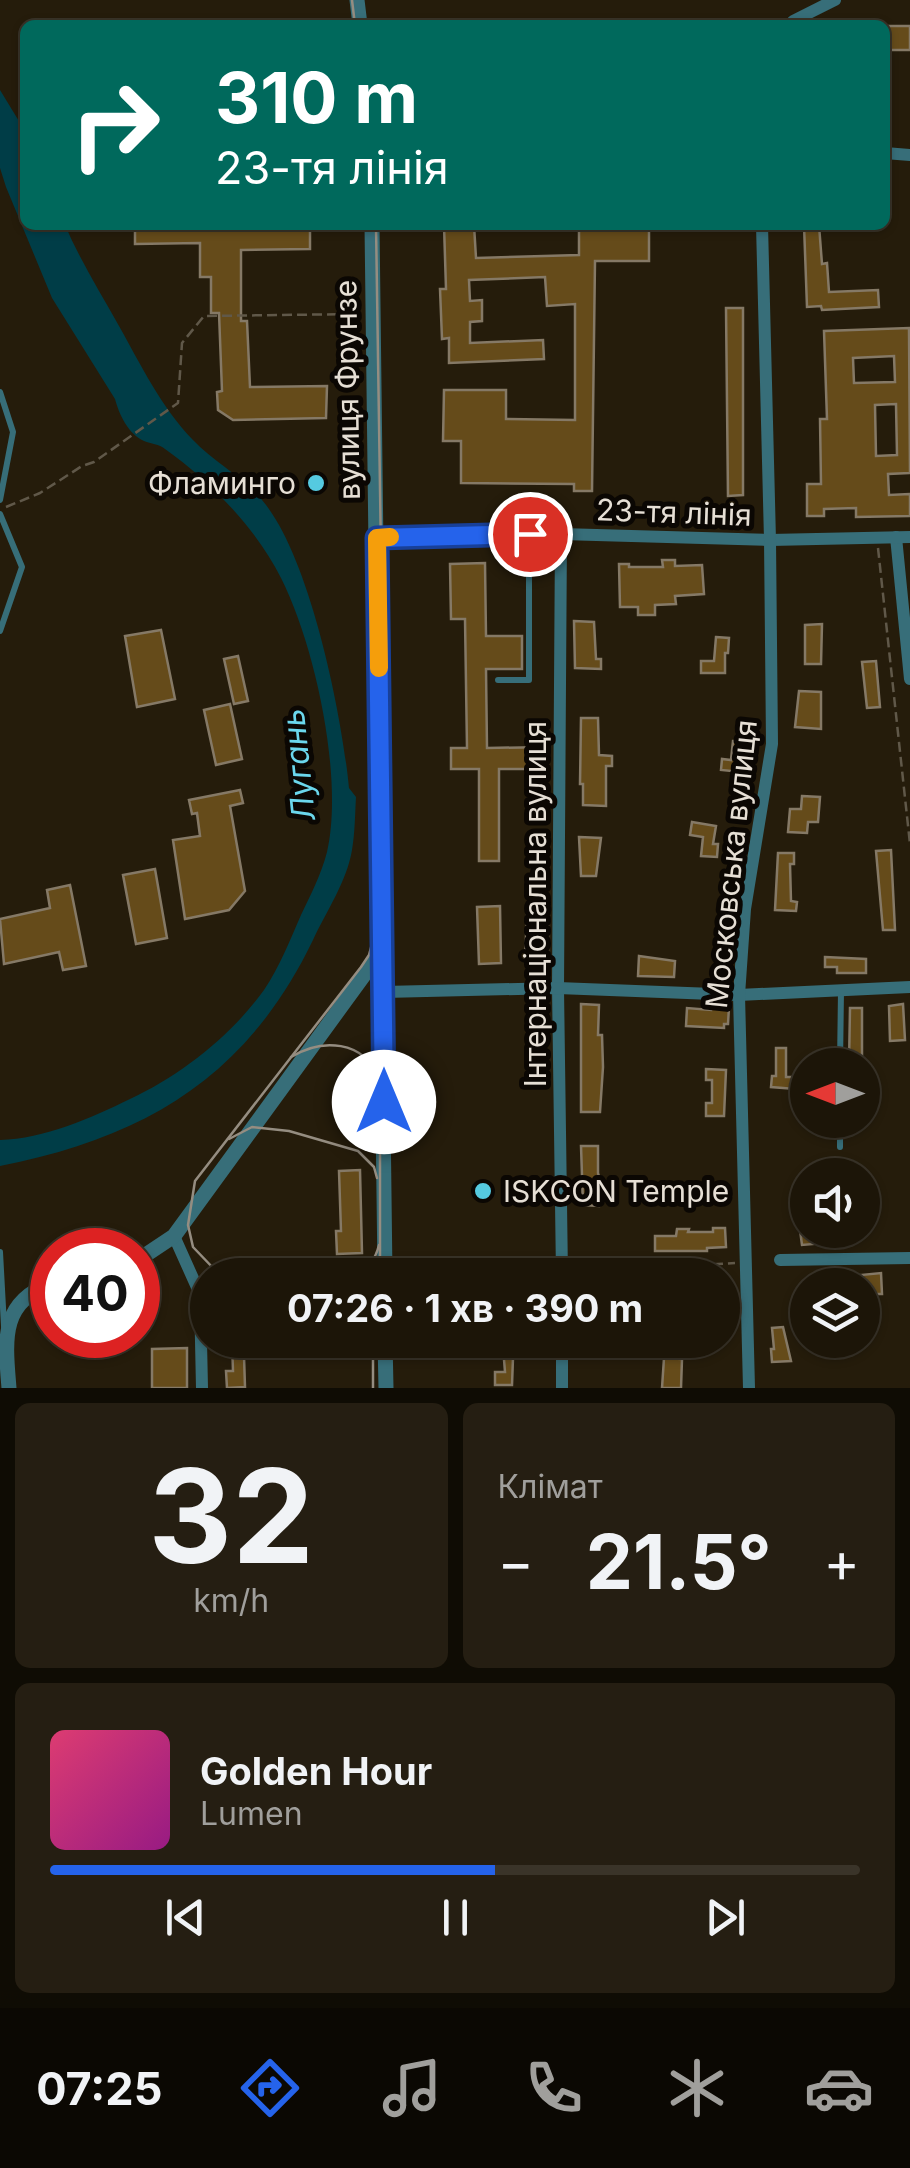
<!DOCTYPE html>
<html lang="uk">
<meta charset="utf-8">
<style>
body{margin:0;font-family:Inter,sans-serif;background:#251e12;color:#f1f3f6;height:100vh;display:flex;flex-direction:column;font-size:38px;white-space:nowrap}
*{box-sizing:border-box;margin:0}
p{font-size:32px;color:#a09f9c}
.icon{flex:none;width:55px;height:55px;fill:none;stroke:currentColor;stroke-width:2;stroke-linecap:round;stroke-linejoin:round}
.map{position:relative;height:1388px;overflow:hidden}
.details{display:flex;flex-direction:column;gap:15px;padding:15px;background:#0f0c04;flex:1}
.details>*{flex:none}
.hud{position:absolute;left:20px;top:20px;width:870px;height:210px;border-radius:15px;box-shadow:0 2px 8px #0004,0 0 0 2px #3a3429;background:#00695c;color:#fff;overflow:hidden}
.needle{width:65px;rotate:270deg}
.fabs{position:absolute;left:790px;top:1048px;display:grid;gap:20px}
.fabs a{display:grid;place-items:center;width:90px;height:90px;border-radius:50%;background:#1c1508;box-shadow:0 2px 8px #0004,0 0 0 2px #3a3429;font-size:50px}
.speed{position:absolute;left:30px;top:1228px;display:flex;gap:20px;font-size:50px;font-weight:700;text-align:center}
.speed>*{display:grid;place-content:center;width:130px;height:130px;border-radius:50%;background:#1c1508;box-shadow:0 2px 8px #0004,0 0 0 2px #3a3429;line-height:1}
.speed .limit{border:15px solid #d22;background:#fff;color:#111}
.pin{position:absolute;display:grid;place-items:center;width:85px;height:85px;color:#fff;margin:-42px;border:5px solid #fff;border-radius:50%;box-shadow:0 2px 10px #0007}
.me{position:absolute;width:110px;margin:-55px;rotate:0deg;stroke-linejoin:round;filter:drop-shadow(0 0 8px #0008)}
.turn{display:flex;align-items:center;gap:35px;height:210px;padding:0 30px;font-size:45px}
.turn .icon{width:130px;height:130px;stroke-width:2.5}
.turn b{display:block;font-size:70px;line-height:85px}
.big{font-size:75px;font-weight:700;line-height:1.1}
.details .tile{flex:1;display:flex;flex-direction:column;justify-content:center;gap:15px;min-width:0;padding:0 35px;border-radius:15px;background:#251e12}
.details .dial{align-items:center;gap:0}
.dial b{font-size:130px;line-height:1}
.song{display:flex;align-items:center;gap:30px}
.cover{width:120px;height:120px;border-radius:15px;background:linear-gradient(135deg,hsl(340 70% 55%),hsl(310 70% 35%))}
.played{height:10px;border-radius:5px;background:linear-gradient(90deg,#2563eb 55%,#3a3429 55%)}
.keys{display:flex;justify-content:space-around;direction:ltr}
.heat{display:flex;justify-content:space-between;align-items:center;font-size:55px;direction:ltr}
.details .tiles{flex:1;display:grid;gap:15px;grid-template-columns:1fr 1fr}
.tile:last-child{grid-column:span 2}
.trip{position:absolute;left:190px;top:1258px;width:550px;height:100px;border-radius:50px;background:#1c1508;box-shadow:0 2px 8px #0004,0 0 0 2px #3a3429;font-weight:700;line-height:100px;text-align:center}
.dock{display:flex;height:160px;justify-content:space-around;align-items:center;background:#0b0803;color:#a09f9c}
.dock .icon{width:70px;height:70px}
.dock .active{color:#2563eb}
.dock b{font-size:45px;color:#f1f3f6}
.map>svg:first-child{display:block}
.water{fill:#003d47}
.building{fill:#654b1a;stroke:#857966;stroke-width:2.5;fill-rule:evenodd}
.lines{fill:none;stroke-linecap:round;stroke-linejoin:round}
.path{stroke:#605849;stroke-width:2.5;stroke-dasharray:10 5;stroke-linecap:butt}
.service{stroke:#376e79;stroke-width:6}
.minor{stroke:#376e79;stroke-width:12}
.tertiary{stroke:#376e79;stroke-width:15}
.tram{stroke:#958d81;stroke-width:2.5}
.route-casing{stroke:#184099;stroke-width:25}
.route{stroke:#2563eb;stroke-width:18}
.slow{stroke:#f59e0b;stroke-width:18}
.poi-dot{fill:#55cae0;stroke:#0b0703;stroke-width:4}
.labels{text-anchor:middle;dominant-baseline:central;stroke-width:10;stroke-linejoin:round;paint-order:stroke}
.street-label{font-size:30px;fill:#e6dfd5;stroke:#0b0703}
.poi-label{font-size:30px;fill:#e6dfd5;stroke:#0b0703;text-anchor:end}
.water-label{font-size:32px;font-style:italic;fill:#6bd7ed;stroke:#0b0703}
</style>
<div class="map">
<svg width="910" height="1388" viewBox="0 0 910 1388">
<rect width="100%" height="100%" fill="#251c0b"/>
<path class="water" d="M0 90 25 131V225H65C80 260 100 292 119 326 141 365 161 407 193 440 214 462 243 477 262 500 310 556 342 714 349 788L356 797C355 814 355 833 352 850 347 881 326 912 313 940 247 1077 146 1137 0 1166V1140C44 1139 91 1118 130 1099 181 1075 230 1037 264 990 279 968 290 940 301 915 311 894 321 875 327 852 344 778 315 645 281 578 256 528 210 481 165 449 159 444 151 444 144 441 128 434 119 414 115 399L52 298 6 187 0 168Z"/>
<g class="building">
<rect x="888" y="26" width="22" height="24"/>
<polygon points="135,225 310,225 310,249 241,250 241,321 247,321 250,387 327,386 326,418 233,420 218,410 217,392 222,391 219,313 211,313 211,277 200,277 200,243 135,244"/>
<polygon points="444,225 474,225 476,258 579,255 579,225 649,225 649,261 595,261 592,491 574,491 574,484 461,483 461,441 443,441 444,390 506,390 506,419 575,420 575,304 547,306 545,277 469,280 470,301 482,300 482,321 470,322 470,343 543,340 544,359 449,363 449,338 442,339 440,289 446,289"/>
<polygon points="804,225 819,225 822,264 827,263 829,292 878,290 879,307 822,310 821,306 807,307"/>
<polygon points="726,308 743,308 743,495 728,496"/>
<path d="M909 328 910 473 888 474 889 495 910 494V516L856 517V508L824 509V516H807V484H821L820 419H827L824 331ZM894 356 895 382 854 383 853 358ZM896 404 897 455 876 456 875 405Z"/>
<polygon points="662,560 675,560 675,566 702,565 704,594 675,596 676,604 655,605 655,615 638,615 638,607 620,607 619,564 629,564 629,567 663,567"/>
<polygon points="485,563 486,636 522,636 522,669 486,669 487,748 547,747 548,769 499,769 499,861 479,861 479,769 451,769 451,748 467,748 465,619 451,619 450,564"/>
<polygon points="574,621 594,622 596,659 601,659 601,669 575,668"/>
<polygon points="822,624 821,664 805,664 805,625"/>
<polygon points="161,630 175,699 137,707 125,636"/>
<polygon points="716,637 729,638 728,653 725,653 725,673 701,673 701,661 714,661"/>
<polygon points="238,656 248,701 234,704 224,659"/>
<polygon points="876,661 880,707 867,708 862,662"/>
<polygon points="799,691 821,692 821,729 795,727"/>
<polygon points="230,704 242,759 216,765 204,710"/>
<polygon points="581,718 598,718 599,755 612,756 612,766 606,766 606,806 583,805 583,784 580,784"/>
<polygon points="733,741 751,742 750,754 743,754 741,772 721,770 722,759 731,760"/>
<polygon points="240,790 243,803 230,806 245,891 229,910 185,919 173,840 200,836 197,813 192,814 189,800"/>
<polygon points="802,796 820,797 818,822 808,822 807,833 788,832 790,809 801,809"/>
<polygon points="692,822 716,826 713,844 718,844 717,857 701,856 703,837 690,835"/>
<polygon points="579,837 601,838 596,876 581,876"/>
<polygon points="891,850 895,930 883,930 876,851"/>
<polygon points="778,853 794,853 794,864 790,864 791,901 797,902 796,911 775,910"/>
<polygon points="155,869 167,938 136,944 123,875"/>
<polygon points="70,885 86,966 63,970 59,952 4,964 0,919 50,908 47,890"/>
<polygon points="500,906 501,963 479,964 477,907"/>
<polygon points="527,914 548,915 548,960 525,960"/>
<polygon points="639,956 675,961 674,977 638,976"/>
<polygon points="825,957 866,959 866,973 837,973 837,967 825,967"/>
<polygon points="581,1004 599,1005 598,1035 602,1035 603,1067 600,1112 581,1112"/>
<polygon points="903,1004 905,1040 890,1041 889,1006"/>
<polygon points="711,1006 729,1007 728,1024 724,1024 724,1028 686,1026 687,1008 711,1010"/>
<polygon points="850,1008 862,1008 862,1065 849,1065"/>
<polygon points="776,1048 786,1048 786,1077 796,1077 795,1089 771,1087 772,1076 776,1076"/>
<polygon points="706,1069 726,1070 724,1116 706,1116 706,1103 712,1103 712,1080 706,1080"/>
<polygon points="581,1146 598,1146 598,1173 601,1183 599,1206 583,1205"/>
<polygon points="360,1170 362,1253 337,1254 336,1231 341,1231 339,1171"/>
<polygon points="713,1228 725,1228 726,1247 707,1248 707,1251 655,1251 655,1236 676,1236 677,1229 689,1229 688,1232 713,1232"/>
<polygon points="800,1230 847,1230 847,1241 802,1245"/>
<polygon points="881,1273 882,1294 862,1294 862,1285 826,1285 829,1274 840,1274 841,1277"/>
<polygon points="783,1327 791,1361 772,1362 771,1349 774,1349 772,1328"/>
<polygon points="232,1340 251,1340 252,1355 244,1356 245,1387 227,1388 226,1371 233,1371"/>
<polygon points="533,1345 534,1357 513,1358 512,1385 495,1385 495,1372 505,1372 503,1347"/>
<polygon points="187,1348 187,1388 152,1388 152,1349"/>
<polygon points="664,1358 682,1359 681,1388 662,1388"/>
</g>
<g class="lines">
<g class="path">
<polyline points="6,507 40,493 82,466 94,462 178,403 182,343 204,316 359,314"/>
<polyline points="878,548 910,844"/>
<polyline points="698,1265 735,1263"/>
</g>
<g class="service">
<polyline points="0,392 13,432 0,500"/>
<polyline points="0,514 22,567 0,631"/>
<polyline points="498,680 529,680 529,536"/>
<polyline points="840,1065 841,991"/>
<polyline points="840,1147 840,1120"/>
<polyline points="0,1252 4,1326"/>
</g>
<g class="minor">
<polyline points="793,21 835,0"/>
<polyline points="885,153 910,155"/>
<polyline points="561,534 558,988 562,1275"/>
<polyline points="896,537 910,679"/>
<polyline points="377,538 561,534 770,540 910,537"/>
<polyline points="384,992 558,988 739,995 910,987"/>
<polyline points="174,1236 200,1294 202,1388"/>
<polyline points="780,1260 910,1258"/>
<polyline points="457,1275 687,1266"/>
<polyline points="562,1340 562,1388"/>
<polyline points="749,1388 739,995 745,909 772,744 770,540 762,225"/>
</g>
<g class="tertiary">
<polyline points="357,0 360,25"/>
<polyline points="372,225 385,1275"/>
<polyline points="138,1260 174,1236 383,949"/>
<polyline points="385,1340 386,1388"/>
<path d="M9 1388C5 1339 0 1302 52 1283"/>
</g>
<g class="tram">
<polyline points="352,0 355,25"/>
<polyline points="376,225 387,949 380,993 380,1275"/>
<path d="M378 921 369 955 361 967 195 1181 188 1225 193 1247 216 1271 225 1275 354 1272C369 1267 375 1261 379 1245"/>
<path d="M291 1057C322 1038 364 1040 378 1078"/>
<polyline points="229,1139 252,1127 289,1131 358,1151 374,1167 377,1178"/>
<polyline points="373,1340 373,1388"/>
</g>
</g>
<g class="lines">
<g class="route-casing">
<polyline id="route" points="384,1102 377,538 530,534"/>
</g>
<use href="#route" class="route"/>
<polyline class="slow" points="379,668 377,538 390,537"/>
</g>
<g class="poi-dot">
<circle cx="316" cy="483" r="10"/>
<circle cx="483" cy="1191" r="10"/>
</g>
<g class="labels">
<g class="street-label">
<text transform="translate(347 390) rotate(-91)">вулиця Фрунзе</text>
<text transform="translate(674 512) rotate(2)">23-тя лінія</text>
<text transform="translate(731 864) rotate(-84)">Московська вулиця</text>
<text transform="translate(535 904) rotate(-90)">Інтернаціональна вулиця</text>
</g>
<g class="poi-label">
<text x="296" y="483">Фламинго</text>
<text x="503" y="1191" text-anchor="start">ISKCON Temple</text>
</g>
<g class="water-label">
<text transform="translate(298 765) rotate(-96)">Лугань</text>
</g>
</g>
</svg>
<div class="fabs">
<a><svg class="needle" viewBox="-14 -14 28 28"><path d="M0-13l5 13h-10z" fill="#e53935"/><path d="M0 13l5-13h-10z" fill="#a09f9c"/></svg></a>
<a><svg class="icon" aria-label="sound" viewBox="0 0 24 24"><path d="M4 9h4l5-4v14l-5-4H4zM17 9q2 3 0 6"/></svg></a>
<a><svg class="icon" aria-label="layers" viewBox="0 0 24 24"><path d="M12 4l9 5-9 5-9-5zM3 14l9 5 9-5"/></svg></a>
</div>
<div class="speed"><div class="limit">40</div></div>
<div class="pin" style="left:530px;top:534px;background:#d93025"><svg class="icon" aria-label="arrive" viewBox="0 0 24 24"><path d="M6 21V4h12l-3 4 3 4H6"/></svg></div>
<svg class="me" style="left:384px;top:1102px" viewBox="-20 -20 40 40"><circle r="19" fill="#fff"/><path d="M0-13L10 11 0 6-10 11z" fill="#2563eb"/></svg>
<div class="trip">07:26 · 1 хв · 390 m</div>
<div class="hud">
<div class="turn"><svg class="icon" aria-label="right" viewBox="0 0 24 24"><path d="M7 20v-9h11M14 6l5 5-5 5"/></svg><div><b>310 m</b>23-тя лінія</div></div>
</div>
</div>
<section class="details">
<div class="tiles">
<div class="tile dial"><b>32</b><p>km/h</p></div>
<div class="tile"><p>Клімат</p>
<div class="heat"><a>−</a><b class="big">21.5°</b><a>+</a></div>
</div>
<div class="tile">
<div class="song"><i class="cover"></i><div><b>Golden Hour</b><p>Lumen</p></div></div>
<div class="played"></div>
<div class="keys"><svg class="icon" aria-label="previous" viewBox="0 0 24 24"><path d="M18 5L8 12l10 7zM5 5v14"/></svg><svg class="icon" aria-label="pause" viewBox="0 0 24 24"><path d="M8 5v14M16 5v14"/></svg><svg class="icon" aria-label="next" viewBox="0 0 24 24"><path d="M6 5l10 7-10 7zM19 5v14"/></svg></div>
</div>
</div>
</section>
<nav class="dock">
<b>07:25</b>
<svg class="icon active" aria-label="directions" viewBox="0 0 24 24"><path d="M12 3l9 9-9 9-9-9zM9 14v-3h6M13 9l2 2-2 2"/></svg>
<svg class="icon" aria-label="music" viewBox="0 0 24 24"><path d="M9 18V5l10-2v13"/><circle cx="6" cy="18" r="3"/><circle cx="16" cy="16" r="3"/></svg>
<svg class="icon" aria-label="phone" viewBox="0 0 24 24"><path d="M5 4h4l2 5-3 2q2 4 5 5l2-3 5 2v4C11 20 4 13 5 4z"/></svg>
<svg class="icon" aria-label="climate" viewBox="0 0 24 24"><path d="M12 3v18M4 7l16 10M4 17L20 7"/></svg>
<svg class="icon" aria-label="car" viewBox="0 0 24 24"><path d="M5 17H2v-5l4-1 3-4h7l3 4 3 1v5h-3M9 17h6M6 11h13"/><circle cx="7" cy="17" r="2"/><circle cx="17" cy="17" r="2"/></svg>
</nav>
